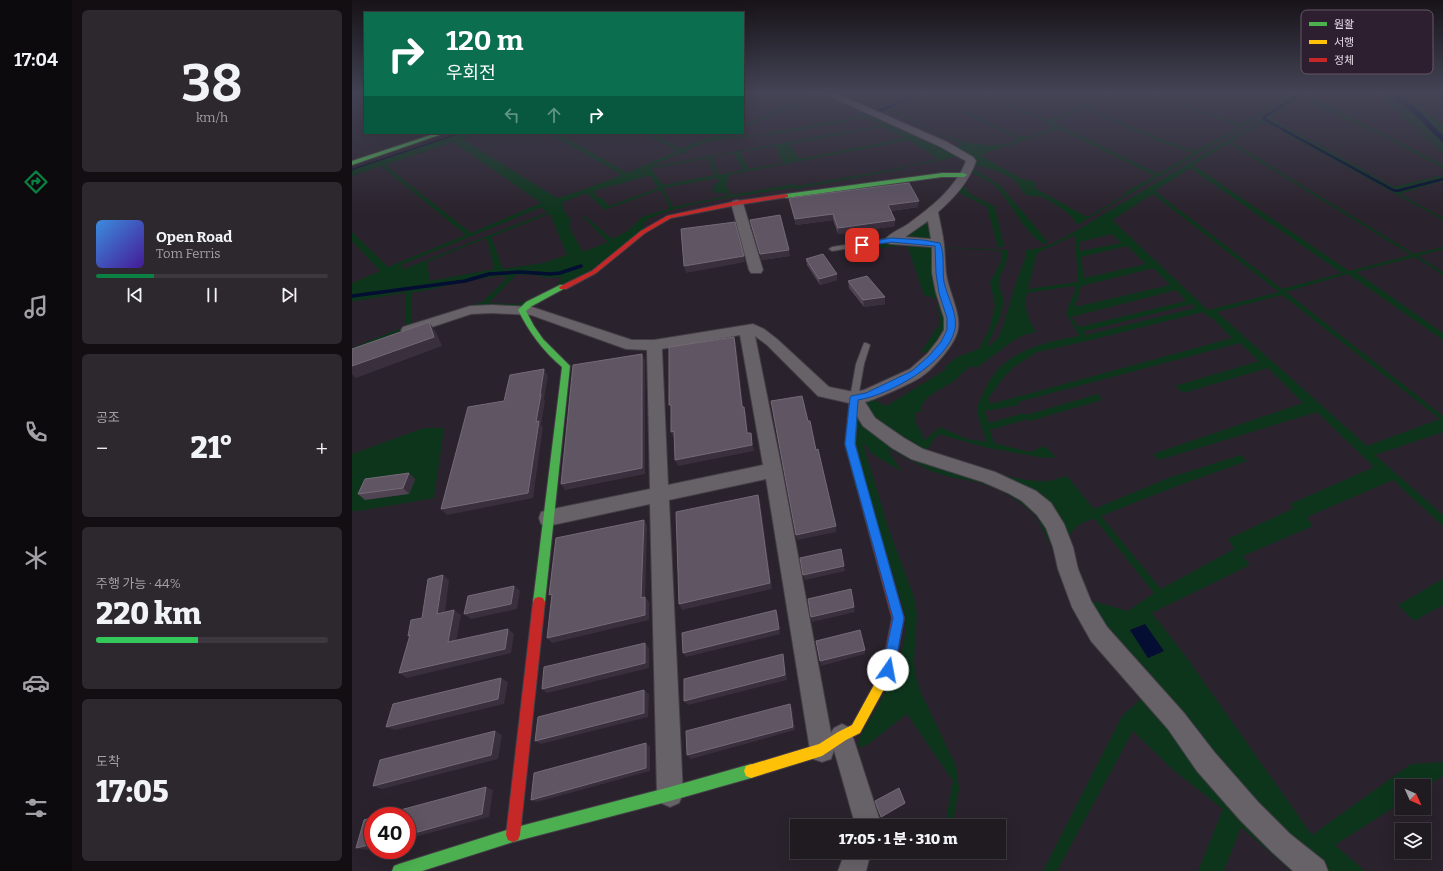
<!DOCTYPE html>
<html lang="ko">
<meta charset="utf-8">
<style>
body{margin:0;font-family:Bitter,"Noto Sans KR",serif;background:#2d272e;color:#f1f3f6;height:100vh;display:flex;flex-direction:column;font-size:15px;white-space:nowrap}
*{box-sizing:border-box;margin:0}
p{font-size:13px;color:#a2a1a5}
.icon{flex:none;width:22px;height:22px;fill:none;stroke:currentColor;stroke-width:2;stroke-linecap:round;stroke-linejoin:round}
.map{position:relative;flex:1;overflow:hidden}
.panel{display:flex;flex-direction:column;gap:10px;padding:10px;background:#120e12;width:280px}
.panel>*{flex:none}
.banner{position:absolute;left:12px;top:12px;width:380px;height:122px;border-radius:0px;box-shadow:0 4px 16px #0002,0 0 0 1px #3d383f;background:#0b6e4f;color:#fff;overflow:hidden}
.needle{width:26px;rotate:135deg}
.controls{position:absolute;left:1043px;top:779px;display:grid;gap:8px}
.controls a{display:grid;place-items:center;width:36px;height:36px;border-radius:0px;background:#201a21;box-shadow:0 4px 16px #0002,0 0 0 1px #3d383f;font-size:20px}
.speed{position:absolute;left:12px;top:807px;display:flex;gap:8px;font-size:20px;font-weight:700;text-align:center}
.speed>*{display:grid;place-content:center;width:52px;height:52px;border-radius:50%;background:#201a21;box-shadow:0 4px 16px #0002,0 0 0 1px #3d383f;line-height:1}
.speed .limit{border:6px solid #d22;background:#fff;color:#111}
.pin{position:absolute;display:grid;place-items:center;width:34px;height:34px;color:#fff;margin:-17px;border-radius:8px;box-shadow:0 2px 6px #0006}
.me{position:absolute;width:44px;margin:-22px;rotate:12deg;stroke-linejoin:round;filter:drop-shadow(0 0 3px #0008)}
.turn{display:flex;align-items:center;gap:14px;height:84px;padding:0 16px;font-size:18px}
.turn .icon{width:52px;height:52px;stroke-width:2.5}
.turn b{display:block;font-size:28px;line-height:34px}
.lanes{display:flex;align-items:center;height:38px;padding:0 16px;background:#0003;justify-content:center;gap:20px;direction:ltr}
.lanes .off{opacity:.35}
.big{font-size:30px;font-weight:800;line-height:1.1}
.panel .widget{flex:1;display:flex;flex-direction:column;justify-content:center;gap:6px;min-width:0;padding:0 14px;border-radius:6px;background:#2d272e}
.panel .dial{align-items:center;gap:0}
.dial b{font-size:52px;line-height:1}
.song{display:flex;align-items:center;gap:12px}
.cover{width:48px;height:48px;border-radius:6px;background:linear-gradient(135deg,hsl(210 70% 55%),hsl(260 70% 35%))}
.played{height:4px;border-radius:2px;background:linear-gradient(90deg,#0b8043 25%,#3d383f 25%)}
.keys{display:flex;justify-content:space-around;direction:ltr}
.heat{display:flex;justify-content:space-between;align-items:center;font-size:22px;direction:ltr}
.charge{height:6px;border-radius:3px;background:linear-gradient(90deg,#34c759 44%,#3d383f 0)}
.trip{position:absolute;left:438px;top:819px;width:216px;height:40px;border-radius:0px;background:#201a21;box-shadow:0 4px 16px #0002,0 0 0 1px #3d383f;font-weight:800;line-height:40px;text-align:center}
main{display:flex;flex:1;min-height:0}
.tab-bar{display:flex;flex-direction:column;width:72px;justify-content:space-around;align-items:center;background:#0d0a0d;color:#a2a1a5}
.tab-bar .icon{width:28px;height:28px}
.tab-bar .on{color:#0b8043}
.tab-bar b{font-size:18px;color:#f1f3f6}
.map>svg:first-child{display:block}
.green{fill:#0d351c;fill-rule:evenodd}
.water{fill:#040d32}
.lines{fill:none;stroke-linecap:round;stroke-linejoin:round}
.stream-far1{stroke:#040d32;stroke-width:2.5}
.stream{stroke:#040d32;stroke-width:3.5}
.lane-casing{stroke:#443d46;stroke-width:2}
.street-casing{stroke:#443d46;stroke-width:2}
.fast-casing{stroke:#443d46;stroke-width:2}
.slow-casing{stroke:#443d46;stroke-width:2}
.jam-casing{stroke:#443d46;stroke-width:2}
.lane{fill:#676168;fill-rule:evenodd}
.street{fill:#676168;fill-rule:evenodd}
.fast{fill:#4caf50;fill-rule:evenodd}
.slow{fill:#ffc107;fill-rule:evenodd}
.jam{fill:#c62828;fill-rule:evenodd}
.wall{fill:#504453}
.shaded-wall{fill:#3a303d}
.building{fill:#605563;stroke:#756a78}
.route{fill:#1a73e8;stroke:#114b97}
.key{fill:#2d1e30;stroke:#645767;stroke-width:1}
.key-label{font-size:11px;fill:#e5dbe7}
</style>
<main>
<nav class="tab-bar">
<b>17:04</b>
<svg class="icon on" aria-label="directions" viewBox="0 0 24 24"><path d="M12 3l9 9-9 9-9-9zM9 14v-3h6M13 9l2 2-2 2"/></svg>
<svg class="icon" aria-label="music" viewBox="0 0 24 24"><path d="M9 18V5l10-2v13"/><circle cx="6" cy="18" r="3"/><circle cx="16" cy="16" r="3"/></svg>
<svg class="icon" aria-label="phone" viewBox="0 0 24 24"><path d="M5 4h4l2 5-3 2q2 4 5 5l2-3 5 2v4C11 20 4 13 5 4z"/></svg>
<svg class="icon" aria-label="climate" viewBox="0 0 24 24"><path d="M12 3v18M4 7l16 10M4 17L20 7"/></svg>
<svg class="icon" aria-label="car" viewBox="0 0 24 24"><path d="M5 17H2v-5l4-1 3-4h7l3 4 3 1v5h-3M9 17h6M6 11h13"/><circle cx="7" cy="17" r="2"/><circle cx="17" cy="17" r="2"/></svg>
<svg class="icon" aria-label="filters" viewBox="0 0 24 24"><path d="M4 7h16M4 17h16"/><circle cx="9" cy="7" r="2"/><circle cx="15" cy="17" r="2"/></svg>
</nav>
<section class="panel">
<div class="widget dial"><b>38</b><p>km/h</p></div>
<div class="widget">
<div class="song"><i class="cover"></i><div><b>Open Road</b><p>Tom Ferris</p></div></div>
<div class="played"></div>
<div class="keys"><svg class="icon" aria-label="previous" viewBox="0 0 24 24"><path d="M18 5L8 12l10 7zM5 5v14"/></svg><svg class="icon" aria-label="pause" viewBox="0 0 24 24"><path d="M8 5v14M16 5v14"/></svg><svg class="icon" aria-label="next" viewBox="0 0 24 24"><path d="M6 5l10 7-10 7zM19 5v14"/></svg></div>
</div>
<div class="widget"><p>공조</p>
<div class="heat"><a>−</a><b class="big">21°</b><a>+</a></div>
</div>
<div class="widget"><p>주행 가능 · 44%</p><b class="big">220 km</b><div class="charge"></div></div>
<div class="widget"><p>도착</p><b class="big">17:05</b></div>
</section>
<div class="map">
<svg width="1091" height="871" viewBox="0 0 1091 871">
<rect width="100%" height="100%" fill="#2a222c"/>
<g class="green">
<path d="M406 93H410L439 104 465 93H471L610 157 595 158 591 160 552 167 551 169 444 189 440 188C411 193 307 205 291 224L293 228 240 271 167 306H135L64 324 0 351V348L54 326 53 293 4 301H0V297L54 291 113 281 136 275 167 273 197 275 208 274 230 266 198 274 168 271 137 273 114 280 54 289 0 295V283L28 271 0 241V232L36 267 114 235 29 166 0 176V170L110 133H125L110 139 205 198 225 192 270 175 197 133H206L275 173 325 151 293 133H300L328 149 369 133H378L374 135 376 136 405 135 509 116 508 114 473 97H467L391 128V125L437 105ZM515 118 529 125 298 167 325 154 335 153 334 151 354 142 383 138 432 133ZM531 127 552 138 447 159 438 144ZM557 140 586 159 548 167V168L445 186 443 184 379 195 374 185 377 175ZM101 142 189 203 119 233 33 165ZM423 146 431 163 396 169 388 152ZM382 153 391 170 367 175 360 157ZM356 158 363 175 311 185 299 169ZM296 176H298L306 188 257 206 250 198H246L242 191ZM365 178 367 182 362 185 360 190 364 193H375V196L321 207 311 188ZM307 190 310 192 318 208 290 217 276 231 260 239 233 216 231 217 256 242 231 252 217 227 219 220C214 214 209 209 211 202L235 193 253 210ZM190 207 192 210 196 212 52 269 49 265ZM196 214H198L215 255 191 263 151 269 139 237ZM132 239H135L142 269 78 281 75 262ZM164 275H182L195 278 210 277 203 288 171 302 164 304 137 303ZM149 276 155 278 130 302 60 323 59 293C89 288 119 279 149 276Z"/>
<path d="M566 93H569L525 112 571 93H575L667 136 678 137 699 128 692 121 628 93H634L696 120 735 103 711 93H716L740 102 758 93H764L735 107 809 139 843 151 882 130 886 126 796 93H802L889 124 916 107 874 93H879L918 106 939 93H945L881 133 725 225C722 215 700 202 690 197 685 195 679 197 675 195 669 192 668 185 663 181 654 174 635 166 623 166V162L523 111ZM572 95 665 138C660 144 652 145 645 145 608 147 576 127 544 111L542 107ZM733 108 806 141 841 153 806 174 701 122ZM538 109 541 113 610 144 606 146 528 113ZM707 129 801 175 802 176 772 193 773 195 735 217 683 188 684 184 682 181 670 179 628 155Z"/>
<path d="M948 93H950L912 117 911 119 1042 191H1045L1091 179V181L1048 194 1091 218V220L918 125 908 123 880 142 1062 254 1091 247V249L1066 256 1091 272V275L1063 257 1004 272 1091 333V340L999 276 995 274 934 292 1091 416V432L1023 455 1091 515V526L1041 480 955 517 961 526 891 556 898 565 800 613 835 658 960 835 1059 764 1091 762V776L1072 788V786H1050V802L983 845 1013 871H972C893 801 827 719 759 639L746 622 727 585 740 601 776 611 802 593 743 519C727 522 719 529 714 545 707 526 700 509 684 497 668 485 649 479 631 472 605 462 498 438 517 397 530 389 543 385 556 378 576 366 608 341 603 315 602 306 597 300 594 292 590 283 589 258 589 247L655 250C657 267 647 272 647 282 647 289 652 295 651 303 651 320 639 333 635 348L646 338 650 329 664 283 673 258V250C692 249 706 241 722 232L892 130ZM877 143 1059 255 997 271 841 165ZM838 168 990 273 930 289 803 191ZM801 194 927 292 856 310 760 220ZM760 234 769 243 728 251V242ZM721 236H724V255L726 272 725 282 676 289 685 253ZM775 246 794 264 732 278 729 257ZM600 248 649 251V262L638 282 643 305 638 327 631 342 627 349 605 357 593 367V370L534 406 522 400 529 394 578 369 598 348 607 324V317L603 301 596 291 592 249ZM798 269H802L818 285 723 307 729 286ZM721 286 724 288 714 313 727 336C690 343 653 350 634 387 631 394 626 402 625 410 625 416 633 436 635 442L615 439 588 427 573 440 563 421V412H569C570 394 591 390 603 380 608 376 612 371 617 367H626L662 340 672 335 684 332C677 320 671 308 675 293ZM824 290 834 301 727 327 719 317ZM930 295 1088 419 1015 446 865 312ZM840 304 843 308 734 335 731 332ZM851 312 857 317H859L880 338 639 404 636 399 651 378 662 367 685 352 735 341ZM888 343 907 361 823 386 831 393 916 368 951 403 801 454 807 460 965 412 1022 467 938 504 942 508 876 539 882 549 809 589 749 516 825 486 895 461 889 455 819 477 742 509 715 476C709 477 703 480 697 481 664 484 607 461 575 450L586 434 636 448 692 458 704 457 693 446 678 452 642 443 638 430 676 419 678 421 750 400 746 394 674 415 672 413 637 423 633 411 667 405 666 402ZM793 624 812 651 796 658 778 630Z"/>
<polygon points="951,93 960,93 959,95 966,100 1091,165 1091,168 1034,138 949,99 922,115 920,119 1042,187 1091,175 1091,178 1045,190 1042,189 913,119"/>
<path d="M1025 93H1028L1053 111C1059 126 1080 140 1091 151V154L1048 115 1046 111Z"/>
<polygon points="1029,93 1035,93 1060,112 1091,143 1091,149 1056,116 1054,111"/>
<polygon points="1042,93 1049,93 1057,101 1076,110 1080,115 1091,124 1091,136 1065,110"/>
<path d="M622 169 649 186 696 242 691 244C670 230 661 205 644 187 637 181 628 177 620 173Z"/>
<polygon points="611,185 618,194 643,207 652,247 646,247 635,207 609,194 606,190"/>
<polygon points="580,215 580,240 545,239"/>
<polygon points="540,243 581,246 594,328 582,350 568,353 588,324 585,299 572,295 555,245 493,252 493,250"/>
<path d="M505 407C529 460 601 464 649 485 661 490 673 496 683 506 713 537 711 586 735 621 756 653 781 681 806 710 833 743 860 776 889 807 910 829 932 850 954 871H939L889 827 872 871H846L871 809 820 769 781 731 705 871H691L770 716 789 699 750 651 725 612 702 552 684 516 667 502 650 491 625 482 599 477 579 471 535 448 550 472 519 453 510 441 537 530 562 597 565 615 562 662 565 681 570 695 604 766 607 789 600 826H593L601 781 555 714 515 745 506 748 507 739C524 708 546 675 552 640 554 632 553 623 553 615L501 442 502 410Z"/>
<polygon points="72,428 92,428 82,498 7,511 0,511 0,454"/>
<polygon points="1091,579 1091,605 1062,621 1046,605"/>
</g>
<g class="water">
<path d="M1035 93C1054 93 1078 123 1091 136V143L1060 112Z"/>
<polygon points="107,133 110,133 0,170 0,169"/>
<polygon points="793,624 812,651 796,658 778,630"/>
</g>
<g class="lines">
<g class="stream-far1">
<polyline points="950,93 912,117 912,119 1041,190 1045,191 1091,179"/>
<polyline points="524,112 570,93"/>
</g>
<polyline class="stream" points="0,296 113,281 137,274 168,272 198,274 208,273 229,266"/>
<g class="lane-casing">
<g id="lane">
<polygon points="539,238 541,239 541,241 480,251 477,249 480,247"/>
<polygon points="512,343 514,343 518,345 512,364 506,398 502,401 498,398 504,364"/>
</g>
</g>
<g class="street-casing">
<g id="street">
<path d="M471 93H483L595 142 621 157 624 161C617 182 602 198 586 212 588 223 591 234 592 245 593 254 593 263 594 273 596 290 609 313 606 329 604 344 581 369 569 377 558 384 525 399 513 402L523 418 552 438 571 449 643 472 684 491 699 503 712 524 721 547 726 569 739 601 755 627 832 713 863 753 906 802 938 834 972 861 976 871H941L920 852 888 820 845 771 816 729 739 641 720 607 706 569 701 547 694 528 685 515 670 501 656 493 631 482 559 459 540 448 511 426 497 403 466 396 415 345 403 336 430 470 479 733 482 728 490 724 498 728 529 824 528 826H502L503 824 482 750 479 759 470 762 461 759 458 750 414 479 317 500 331 794 327 803 318 807 309 803 305 794 298 504 196 526 189 524 187 518 189 512 196 510 298 489 295 350 274 349 179 315 140 313 119 314 56 335 51 333 49 330 51 327 118 306 140 305 180 307 280 340H302L401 324 412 329 425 339 477 387 502 392 512 390 558 369 575 354 586 340 592 330V318L584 293 580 273V247L539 244 535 243 533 240C537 233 549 229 556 224 578 208 604 188 614 161L587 146ZM576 221 579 239 553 237ZM388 335 411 465 316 485 310 349Z"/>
<polygon points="385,200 389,201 391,203 411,270 409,273 399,273 397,270 379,203 381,201"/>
<polygon points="493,852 519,852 514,871 486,871"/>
</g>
</g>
<g class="fast-casing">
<g id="fast">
<polygon points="85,133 93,133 0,165 0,161"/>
<polygon points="590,173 612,173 615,175 612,177 590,177 434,198 431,196 434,194"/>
<path d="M208 285H214L215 287 180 306 174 311 182 326 191 339 218 366 193 602 191 606 187 607 183 606 181 602 210 367C191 351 177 332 166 310L174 302Z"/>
<polygon points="502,395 506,398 503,444 515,488 513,491 510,492 507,491 505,488 493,444 498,398"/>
<polygon points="399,764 404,766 406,771 404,776 399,778 318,801 161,842 70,871 40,871 42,866 47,864 161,828 318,787"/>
</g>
</g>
<g class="slow-casing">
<polygon id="slow" points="532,672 536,674 538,678 508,733 494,740 470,756 399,778 394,776 392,771 394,766 467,744 486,732 500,725 528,674"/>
</g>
<g class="jam-casing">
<g id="jam">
<polygon points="434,194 436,195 436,197 385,205 319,218 293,233 244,273 214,289 208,289 207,287 240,271 289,231 315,216 385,201"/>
<polygon points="510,484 513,485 515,488 552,618 542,670 536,682 532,684 528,682 526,678 530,669 540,618 505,488 507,485"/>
<polygon points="187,597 191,598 193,602 168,835 166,840 161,842 156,840 154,835 181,602 183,598"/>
</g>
</g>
<use href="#lane" class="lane"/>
<use href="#street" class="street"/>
<use href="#fast" class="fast"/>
<use href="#slow" class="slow"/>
<use href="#jam" class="jam"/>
</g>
<g class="wall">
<polygon points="437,198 566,207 539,211 543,226 486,234 481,220 444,225 438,204"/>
<polygon points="398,220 438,256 410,260"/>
<polygon points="454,259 485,274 485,280 468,285 455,265"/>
<polygon points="496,281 533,297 533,304 512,307 497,288"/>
<polygon points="63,479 57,494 13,500 6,494"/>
</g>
<g class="shaded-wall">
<polygon points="567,201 566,207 536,211 536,205"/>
<polygon points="481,214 481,220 444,225 443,219"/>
<polygon points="543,220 543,226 486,234 486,228"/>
<polygon points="437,250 438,256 410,260 408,254"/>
<polygon points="392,256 393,262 334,273 332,266"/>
<polygon points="485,274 485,280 468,285 467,279"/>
<polygon points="533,297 533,304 512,307 511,300"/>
<polygon points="77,322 84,332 90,346 4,378 0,374 0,366"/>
<polygon points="382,337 384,343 392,413 390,407"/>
<polygon points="290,354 293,360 293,474 213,490 209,484"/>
<polygon points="192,369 196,376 192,399 193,401 189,425 191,427 181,498 95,515 89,509 184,422 188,395"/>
<polygon points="392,407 394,413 397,440 395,433"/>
<polygon points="322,431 325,437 322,438 319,432"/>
<polygon points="399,433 402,451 326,466 323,460"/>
<polygon points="57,473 63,479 57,494 51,488"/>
<polygon points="406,495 408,500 420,589 330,610 327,604"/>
<polygon points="292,520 295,526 293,603 289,598"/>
<polygon points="484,526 484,532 445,540 444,535"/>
<polygon points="492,566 493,571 453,580 451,575"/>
<polygon points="91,575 97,580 92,619 85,614"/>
<polygon points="162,586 168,591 165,609 119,619 112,614"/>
<polygon points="293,597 297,602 297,620 200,643 195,638"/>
<polygon points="502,607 503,612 460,622 459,617"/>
<polygon points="102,610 109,615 103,647 96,642"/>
<polygon points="424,610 426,615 428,634 334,657 331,653"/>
<polygon points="156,629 162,634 159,653 55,678 47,673"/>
<polygon points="293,643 297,648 297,668 195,693 190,689"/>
<polygon points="513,650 513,654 469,666 468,661"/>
<polygon points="431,654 432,659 435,680 336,705 332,701"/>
<polygon points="149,678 156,682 152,704 43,730 34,727"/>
<polygon points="292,690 297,694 296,717 189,744 183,741"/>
<polygon points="438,704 440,708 443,730 339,759 335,755"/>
<polygon points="143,731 150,735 146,759 30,789 21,786"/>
<polygon points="294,743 298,747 298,771 185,802 179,800"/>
<polygon points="134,787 141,790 137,817 55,839 55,835"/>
<polygon points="553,803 553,804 529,818 529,817"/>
<polygon points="21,844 21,848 15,850 4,848"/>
</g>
<g class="building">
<polygon points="557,183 567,201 536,205 543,220 486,228 481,214 443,219 437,198"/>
<polygon points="428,215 437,250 408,254 398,220"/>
<polygon points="383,222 392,256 332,266 329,229"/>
<polygon points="471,254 485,274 467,279 454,259"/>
<polygon points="515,276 533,297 511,300 496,281"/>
<polygon points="77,322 82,337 0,366 0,349"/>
<polygon points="382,337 390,407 392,407 395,433 399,433 400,445 323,460 322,431 319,432 319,405 317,405 317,347"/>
<polygon points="290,354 290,468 209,484 221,365"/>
<polygon points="192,369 188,395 189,394 184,422 187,421 176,493 89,509 116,407 152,401 158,375"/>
<polygon points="450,396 456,421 458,421 464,450 466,449 484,526 444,535 419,401"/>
<polygon points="57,473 51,488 6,494 13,479"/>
<polygon points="406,495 418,583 327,604 324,512"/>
<polygon points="292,520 289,598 293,597 293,615 195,638 200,594 197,595 204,538"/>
<polygon points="489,549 492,566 451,575 448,558"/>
<polygon points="91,575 85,614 102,610 96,642 156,629 153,649 47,673 58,635 56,636 59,620 70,618 76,579"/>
<polygon points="162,586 159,604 112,614 116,596"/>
<polygon points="499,589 502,607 459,617 456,599"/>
<polygon points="424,610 427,629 331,653 330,633"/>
<polygon points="508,630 513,650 468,661 464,641"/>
<polygon points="293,643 293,663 190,689 192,667"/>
<polygon points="431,654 433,675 332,701 332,679"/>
<polygon points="149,678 146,699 34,727 41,704"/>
<polygon points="292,690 292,713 183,741 186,717"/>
<polygon points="438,704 441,727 335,755 334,731"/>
<polygon points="143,731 139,755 21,786 28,760"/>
<polygon points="294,743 294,768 179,800 182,773"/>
<polygon points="134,787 130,814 55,835 55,816 26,816"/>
<polygon points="547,788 553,803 529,817 523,801"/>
<polygon points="21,817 21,844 4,848 12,820"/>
</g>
<linearGradient id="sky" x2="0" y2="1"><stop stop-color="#171318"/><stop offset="0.43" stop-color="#444456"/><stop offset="1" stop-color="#444456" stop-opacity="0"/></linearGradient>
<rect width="1091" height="215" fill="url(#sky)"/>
<path class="route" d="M539 238 571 240 588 243C593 254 590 270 592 282 595 297 606 314 603 329 596 363 537 395 506 400L503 444 552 618 542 670 540 674 536 676 531 674 530 670 541 618 493 444 498 398 499 396 514 393 560 371 577 356 589 342 595 330V318L587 293 584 273 583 246 539 242 510 247 506 245 510 243Z"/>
<rect x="949" y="10" width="132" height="64" rx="6" class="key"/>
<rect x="957" y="22" width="18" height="4" fill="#4caf50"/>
<rect x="957" y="40" width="18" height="4" fill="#ffc107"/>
<rect x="957" y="58" width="18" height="4" fill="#c62828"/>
<g class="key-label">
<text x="982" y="28">원활</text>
<text x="982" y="46">서행</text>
<text x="982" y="64">정체</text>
</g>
</svg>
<div class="controls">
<a><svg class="needle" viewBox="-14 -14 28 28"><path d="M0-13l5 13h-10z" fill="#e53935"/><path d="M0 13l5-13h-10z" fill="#a2a1a5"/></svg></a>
<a><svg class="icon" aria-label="layers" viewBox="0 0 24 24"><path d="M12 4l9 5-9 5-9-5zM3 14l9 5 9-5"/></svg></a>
</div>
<div class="speed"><div class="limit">40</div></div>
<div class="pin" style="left:510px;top:245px;background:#d93025"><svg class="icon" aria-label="arrive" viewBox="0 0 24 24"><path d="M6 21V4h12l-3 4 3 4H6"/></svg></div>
<svg class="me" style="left:536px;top:670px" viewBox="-20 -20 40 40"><circle r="19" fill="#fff"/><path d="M0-13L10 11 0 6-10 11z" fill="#1a73e8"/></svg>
<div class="trip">17:05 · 1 분 · 310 m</div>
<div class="banner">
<div class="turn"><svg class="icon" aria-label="right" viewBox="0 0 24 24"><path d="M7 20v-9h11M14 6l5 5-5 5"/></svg><div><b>120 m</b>우회전</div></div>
<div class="lanes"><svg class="icon off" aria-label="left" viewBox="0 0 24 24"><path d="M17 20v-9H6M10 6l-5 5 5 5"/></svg><svg class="icon off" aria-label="ahead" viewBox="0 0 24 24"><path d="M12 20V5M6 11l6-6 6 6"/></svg><svg class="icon" aria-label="right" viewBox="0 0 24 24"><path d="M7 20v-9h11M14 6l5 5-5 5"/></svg></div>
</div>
</div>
</main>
